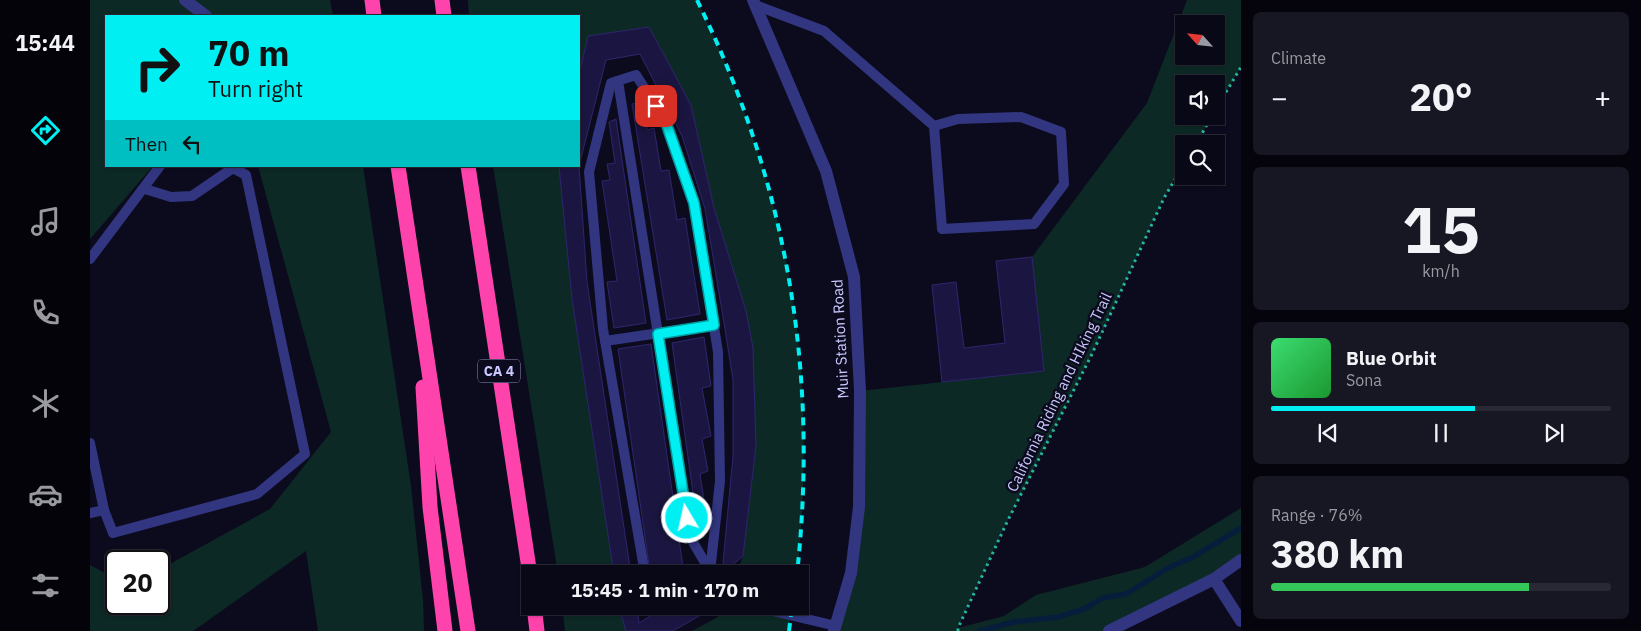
<!DOCTYPE html>
<meta charset="utf-8">
<style>
body{margin:0;font-family:"IBM Plex Sans",sans-serif;background:#171623;color:#f1f3f6;height:100vh;display:flex;flex-direction:column;font-size:19px;white-space:nowrap}
*{box-sizing:border-box;margin:0}
p{font-size:16px;color:#999aa1}
.icon{flex:none;width:28px;height:28px;fill:none;stroke:currentColor;stroke-width:2;stroke-linecap:round;stroke-linejoin:round}
.map{position:relative;flex:1;overflow:hidden}
.drawer{display:flex;flex-direction:column;gap:12px;padding:12px;background:#05040c;width:400px}
.drawer>*{flex:none}
.hud{position:absolute;left:15px;top:15px;width:475px;height:152px;border-radius:0px;box-shadow:0 1px 4px #0004,0 0 0 1px #292935;background:#00eff3;color:#111;overflow:hidden}
.needle{width:32px;rotate:297deg}
.fabs{position:absolute;left:1085px;top:15px;display:grid;gap:10px}
.fabs a{display:grid;place-items:center;width:50px;height:50px;border-radius:0px;background:#090816;box-shadow:0 1px 4px #0004,0 0 0 1px #292935;font-size:25px}
.speed{position:absolute;left:15px;top:550px;display:flex;gap:10px;font-size:25px;font-weight:700;text-align:center}
.speed>*{display:grid;place-content:center;width:65px;height:65px;border-radius:50%;background:#090816;box-shadow:0 1px 4px #0004,0 0 0 1px #292935;line-height:1}
.speed .limit{border:2px solid #111;border-radius:8px;background:#fff;color:#111}
.pin{position:absolute;display:grid;place-items:center;width:42px;height:42px;color:#fff;margin:-21px;border-radius:10px;box-shadow:0 2px 8px #0006}
.me{position:absolute;width:55px;margin:-28px;rotate:351deg;stroke-linejoin:round;filter:drop-shadow(0 0 4px #0008)}
.turn{display:flex;align-items:center;gap:18px;height:105px;padding:0 20px;font-size:22px}
.turn .icon{width:65px;height:65px;stroke-width:2.5}
.turn b{display:block;font-size:35px;line-height:42px}
.then{display:flex;align-items:center;height:48px;padding:0 20px;background:#0003;gap:10px;font-size:19px}
.big{font-size:38px;font-weight:700;line-height:1.1}
.drawer .card{flex:1;display:flex;flex-direction:column;justify-content:center;gap:8px;min-width:0;padding:0 18px;border-radius:8px;background:#171623}
.drawer .dial{align-items:center;gap:0}
.dial b{font-size:65px;line-height:1}
.song{display:flex;align-items:center;gap:15px}
.cover{width:60px;height:60px;border-radius:8px;background:linear-gradient(135deg,hsl(140 70% 55%),hsl(130 70% 35%))}
.played{height:5px;border-radius:2px;background:linear-gradient(90deg,#00eff3 60%,#292935 60%)}
.keys{display:flex;justify-content:space-around;direction:ltr}
.heat{display:flex;justify-content:space-between;align-items:center;font-size:28px;direction:ltr}
.charge{height:8px;border-radius:4px;background:linear-gradient(90deg,#34c759 76%,#292935 0)}
.trip{position:absolute;left:431px;top:565px;width:288px;height:50px;border-radius:0px;background:#090816;box-shadow:0 1px 4px #0004,0 0 0 1px #292935;font-weight:700;line-height:50px;text-align:center}
main{display:flex;flex:1;min-height:0}
.menu{display:flex;flex-direction:column;width:90px;justify-content:space-around;align-items:center;background:#040309;color:#999aa1}
.menu .icon{width:35px;height:35px}
.menu .active{color:#00eff3}
.menu b{font-size:22px;color:#f1f3f6}
.map>svg:first-child{display:block}
.green{fill:#0d2925;fill-rule:evenodd}
.lines{fill:none;stroke-linecap:round;stroke-linejoin:round}
.stream{stroke:#061e3c;stroke-width:5.5}
.building{fill:#1b1641;stroke:#2e266e}
.path{stroke:#25b6a1;stroke-width:3;stroke-dasharray:2.5 4;stroke-linecap:butt}
.lane{stroke:#323681;stroke-width:10}
.street{stroke:#323681;stroke-width:12}
.highway{stroke:#ff43ad;stroke-width:15}
.rail{stroke:#00eff3;stroke-width:4;stroke-dasharray:8 6;stroke-linecap:butt}
.route-casing{stroke:#009b9e;stroke-width:12}
.route{stroke:#00eff3;stroke-width:9}
.labels{text-anchor:middle;dominant-baseline:central;stroke-width:5;stroke-linejoin:round;paint-order:stroke}
.shield{fill:#0c0b1e;stroke:#918fbc;stroke-width:1}
.shield-label{font-size:14px;font-weight:bold;fill:#cac8ff}
.street-label{font-size:15px;fill:#cac8ff;stroke:#0c0b1e}
</style>
<main>
<nav class="menu">
<b>15:44</b>
<svg class="icon active" aria-label="directions" viewBox="0 0 24 24"><path d="M12 3l9 9-9 9-9-9zM9 14v-3h6M13 9l2 2-2 2"/></svg>
<svg class="icon" aria-label="music" viewBox="0 0 24 24"><path d="M9 18V5l10-2v13"/><circle cx="6" cy="18" r="3"/><circle cx="16" cy="16" r="3"/></svg>
<svg class="icon" aria-label="phone" viewBox="0 0 24 24"><path d="M5 4h4l2 5-3 2q2 4 5 5l2-3 5 2v4C11 20 4 13 5 4z"/></svg>
<svg class="icon" aria-label="climate" viewBox="0 0 24 24"><path d="M12 3v18M4 7l16 10M4 17L20 7"/></svg>
<svg class="icon" aria-label="car" viewBox="0 0 24 24"><path d="M5 17H2v-5l4-1 3-4h7l3 4 3 1v5h-3M9 17h6M6 11h13"/><circle cx="7" cy="17" r="2"/><circle cx="17" cy="17" r="2"/></svg>
<svg class="icon" aria-label="filters" viewBox="0 0 24 24"><path d="M4 7h16M4 17h16"/><circle cx="9" cy="7" r="2"/><circle cx="15" cy="17" r="2"/></svg>
</nav>
<div class="map">
<svg width="1151" height="631" viewBox="0 0 1151 631">
<rect width="100%" height="100%" fill="#0c0b1e"/>
<g class="green">
<polygon points="0,0 240,0 243,16 16,16 16,166 63,166 0,239"/>
<path d="M378 0H607C699 191 729 363 707 574H646L653 556 666 446 624 208 601 105 559 27 498 36 489 75V16H379Z"/>
<path d="M1097 0H1151V67L1126 109V84H1094V116H1122L1106 144H1094V164L1074 198 1002 354 918 520 868 628 914 616 946 595 1055 567 1151 508V560L1019 631H744L761 573 770 391 954 371 942 257 1057 103ZM1094 24H1126V56H1094Z"/>
<polygon points="168,166 273,166 321,486 333,600 334,631 228,631 216,551 103,631 0,631 0,565 26,579 26,604 69,604 69,570 180,509 241,432"/>
<polygon points="403,166 469,166 482,299 524,574 468,574"/>
<polygon points="472,606 529,606 536,631 475,631"/>
<polygon points="633,606 702,606 699,631 602,631 628,617"/>
</g>
<g class="lines">
<polyline class="stream" points="890,631 924,622 968,617 994,609 1013,598 1036,594 1078,568 1103,557 1151,528"/>
</g>
<g class="building">
<polygon points="559,27 601,105 624,208 656,311 663,348 666,446 653,556 632,574 643,456 643,380 635,329 615,209 592,136 550,54 516,60 489,166 489,75 498,36"/>
<polygon points="553,102 557,130 564,128 571,171 579,170 587,220 595,218 610,314 577,320 542,104"/>
<polygon points="526,119 556,323 524,328 517,282 527,281 512,181 520,180 517,164 525,163 519,122"/>
<polygon points="469,166 489,166 497,282 541,574 524,574 482,299"/>
<polygon points="942,257 954,371 852,382 842,285 866,282 874,348 915,343 906,261"/>
<polygon points="614,337 621,386 612,388 621,436 612,439 618,471 610,474 615,506 605,507 582,343"/>
<polygon points="561,344 593,567 560,572 528,349"/>
<polygon points="529,606 547,606 549,623 576,606 619,606 621,609 583,631 536,631"/>
</g>
<g class="lines">
<g class="path">
<polyline points="1126,109 1151,67"/>
<polyline points="1106,144 1122,116"/>
<polyline points="868,631 868,628 918,520 1002,354 1074,198 1094,164"/>
</g>
<g class="lane">
<polyline points="665,5 734,31 844,126 852,229 944,224 974,184 971,132 931,117 868,119 844,126"/>
<polyline points="528,81 600,537 621,573"/>
<polyline points="0,259 70,166"/>
<polyline points="515,341 624,325"/>
<polyline points="0,443 14,510 23,533 167,494 215,454 156,175 143,168 102,196 81,197 55,189"/>
<polyline points="0,513 14,510"/>
<polyline points="555,574 513,329 499,172 521,83 546,75 575,120 604,203 628,352 630,481 620,572"/>
<polyline points="662,606 746,626"/>
</g>
<g class="street">
<polyline points="95,0 116,16"/>
<polyline points="663,0 736,171 764,277 770,391 769,507 761,573 744,631"/>
<polyline points="1124,579 1151,621"/>
<polyline points="1019,631 1124,579 1151,560"/>
</g>
<g class="highway">
<polyline points="282,0 284,16"/>
<polyline points="352,0 354,16"/>
<polyline points="308,166 378,631"/>
<polyline points="378,166 440,575"/>
<polyline points="333,387 340,507 355,631"/>
<polyline points="444,606 447,631"/>
</g>
<g class="rail">
<path d="M607 0C697 183 729 371 707 574"/>
<polyline points="699,631 702,606"/>
</g>
</g>
<g class="lines">
<g class="route-casing">
<polyline id="route" points="566,106 575,120 604,203 624,325 568,334 597,518"/>
</g>
<use href="#route" class="route"/>
</g>
<g class="labels">
<rect class="shield" x="388" y="359.5" width="42" height="23" rx="4"/>
<g class="shield-label">
<text x="409" y="371">CA 4</text>
</g>
<g class="street-label">
<text transform="translate(750 339) rotate(-93)">Muir Station Road</text>
<text transform="translate(969 392) rotate(-64)">California Riding and HIking Trail</text>
</g>
</g>
</svg>
<div class="fabs">
<a><svg class="needle" viewBox="-14 -14 28 28"><path d="M0-13l5 13h-10z" fill="#e53935"/><path d="M0 13l5-13h-10z" fill="#999aa1"/></svg></a>
<a><svg class="icon" aria-label="sound" viewBox="0 0 24 24"><path d="M4 9h4l5-4v14l-5-4H4zM17 9q2 3 0 6"/></svg></a>
<a><svg class="icon" aria-label="search" viewBox="0 0 24 24"><circle cx="10" cy="10" r="6"/><path d="M15 15l6 6"/></svg></a>
</div>
<div class="speed"><div class="limit">20</div></div>
<div class="pin" style="left:566px;top:106px;background:#d93025"><svg class="icon" aria-label="arrive" viewBox="0 0 24 24"><path d="M6 21V4h12l-3 4 3 4H6"/></svg></div>
<svg class="me" style="left:597px;top:518px" viewBox="-20 -20 40 40"><circle r="17" fill="#00eff3" stroke="#fff" stroke-width="3"/><path d="M0-11L8 9 0 5-8 9z" fill="#fff"/></svg>
<div class="trip">15:45 · 1 min · 170 m</div>
<div class="hud">
<div class="turn"><svg class="icon" aria-label="right" viewBox="0 0 24 24"><path d="M7 20v-9h11M14 6l5 5-5 5"/></svg><div><b>70 m</b>Turn right</div></div>
<div class="then">Then<svg class="icon" aria-label="left" viewBox="0 0 24 24"><path d="M17 20v-9H6M10 6l-5 5 5 5"/></svg></div>
</div>
</div>
<section class="drawer">
<div class="card"><p>Climate</p>
<div class="heat"><a>−</a><b class="big">20°</b><a>+</a></div>
</div>
<div class="card dial"><b>15</b><p>km/h</p></div>
<div class="card">
<div class="song"><i class="cover"></i><div><b>Blue Orbit</b><p>Sona</p></div></div>
<div class="played"></div>
<div class="keys"><svg class="icon" aria-label="previous" viewBox="0 0 24 24"><path d="M18 5L8 12l10 7zM5 5v14"/></svg><svg class="icon" aria-label="pause" viewBox="0 0 24 24"><path d="M8 5v14M16 5v14"/></svg><svg class="icon" aria-label="next" viewBox="0 0 24 24"><path d="M6 5l10 7-10 7zM19 5v14"/></svg></div>
</div>
<div class="card"><p>Range · 76%</p><b class="big">380 km</b><div class="charge"></div></div>
</section>
</main>
